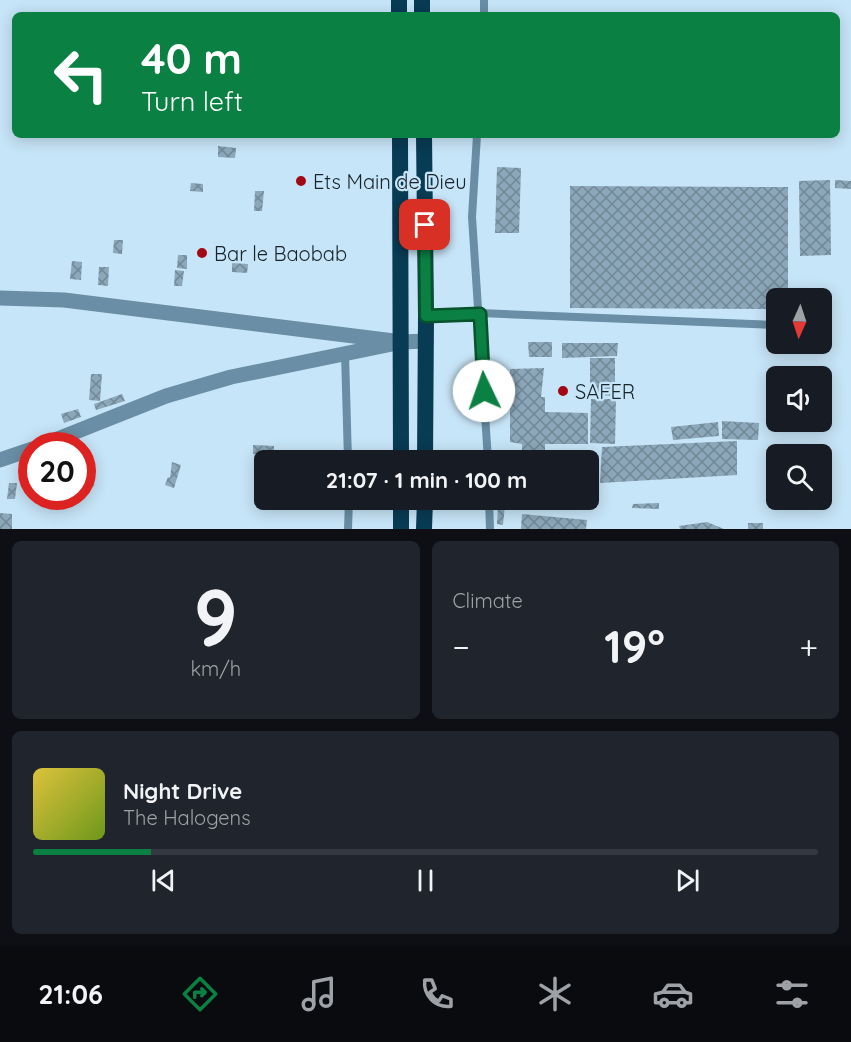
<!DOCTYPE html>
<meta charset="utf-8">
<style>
body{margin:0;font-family:Quicksand,sans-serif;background:#20242c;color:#f1f3f6;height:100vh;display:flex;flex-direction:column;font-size:22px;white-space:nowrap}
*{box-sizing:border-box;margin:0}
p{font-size:20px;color:#9ea1a6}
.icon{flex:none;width:33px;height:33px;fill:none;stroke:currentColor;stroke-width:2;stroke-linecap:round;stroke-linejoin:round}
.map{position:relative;height:529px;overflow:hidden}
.panel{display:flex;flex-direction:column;gap:12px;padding:12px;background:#0d0f14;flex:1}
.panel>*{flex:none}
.hud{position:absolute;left:12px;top:12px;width:828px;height:126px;border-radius:9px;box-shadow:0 3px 15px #0003;background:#0b8043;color:#fff;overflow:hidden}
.needle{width:39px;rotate:183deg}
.fabs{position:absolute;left:766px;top:288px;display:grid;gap:12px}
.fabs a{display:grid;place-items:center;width:66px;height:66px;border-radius:9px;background:#171b24;box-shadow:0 3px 15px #0003;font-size:30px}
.speed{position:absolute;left:18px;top:432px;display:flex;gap:12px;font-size:30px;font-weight:700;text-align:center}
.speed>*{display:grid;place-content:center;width:78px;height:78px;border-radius:50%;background:#171b24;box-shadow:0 3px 15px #0003;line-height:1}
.speed .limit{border:9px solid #d22;background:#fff;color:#111}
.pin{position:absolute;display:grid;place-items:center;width:51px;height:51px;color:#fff;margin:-26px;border-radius:12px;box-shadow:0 3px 9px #0006}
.me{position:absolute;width:66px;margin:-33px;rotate:357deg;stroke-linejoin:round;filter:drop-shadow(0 0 4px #0008)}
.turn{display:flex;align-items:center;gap:21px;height:126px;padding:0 30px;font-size:27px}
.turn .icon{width:78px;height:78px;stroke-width:2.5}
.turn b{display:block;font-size:42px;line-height:51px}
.big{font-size:45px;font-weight:700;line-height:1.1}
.panel .tile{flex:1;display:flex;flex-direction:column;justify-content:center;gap:9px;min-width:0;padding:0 21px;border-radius:9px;background:#20242c}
.panel .dial{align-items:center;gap:0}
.dial b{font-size:78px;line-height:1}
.song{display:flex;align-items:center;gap:18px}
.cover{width:72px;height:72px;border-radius:9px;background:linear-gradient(135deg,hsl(50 70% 55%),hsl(80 70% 35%))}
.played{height:6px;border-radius:3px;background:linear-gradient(90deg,#0b8043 15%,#363941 15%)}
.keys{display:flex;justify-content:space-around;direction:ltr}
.heat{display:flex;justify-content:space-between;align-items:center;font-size:33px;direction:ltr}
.panel .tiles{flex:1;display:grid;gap:12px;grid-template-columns:1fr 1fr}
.tile:last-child{grid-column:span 2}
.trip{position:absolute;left:254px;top:450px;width:345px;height:60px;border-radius:9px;background:#171b24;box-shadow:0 3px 15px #0003;font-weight:700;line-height:60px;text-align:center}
.dock{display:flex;height:96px;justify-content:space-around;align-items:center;background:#090b0e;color:#9ea1a6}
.dock .icon{width:42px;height:42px}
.dock .active{color:#0b8043}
.dock b{font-size:27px;color:#f1f3f6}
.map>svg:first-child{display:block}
.building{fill:url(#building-cross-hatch)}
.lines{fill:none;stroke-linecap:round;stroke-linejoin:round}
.service{stroke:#698ea5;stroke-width:8}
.minor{stroke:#698ea5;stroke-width:15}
.trunk{stroke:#083b54;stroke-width:16}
.route-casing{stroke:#07532c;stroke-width:15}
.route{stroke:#0b8043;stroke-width:10}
.poi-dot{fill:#a30914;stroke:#c7e5f8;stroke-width:2}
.labels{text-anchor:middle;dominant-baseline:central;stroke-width:4.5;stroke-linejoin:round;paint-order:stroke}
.poi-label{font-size:20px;fill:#18232a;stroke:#c7e5f8;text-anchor:start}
</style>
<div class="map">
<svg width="851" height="529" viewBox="0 0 851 529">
<defs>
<pattern id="building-cross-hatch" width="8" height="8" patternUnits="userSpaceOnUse" patternTransform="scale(1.5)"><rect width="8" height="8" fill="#8ba7b9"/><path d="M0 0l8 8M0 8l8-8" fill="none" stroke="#718897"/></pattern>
</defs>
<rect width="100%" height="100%" fill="#c7e5f8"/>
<g class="building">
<polygon points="218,146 236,148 235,158 218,157"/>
<polygon points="497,167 521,168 519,233 495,233"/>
<polygon points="830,180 831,255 800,256 799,181"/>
<polygon points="835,180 851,181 851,189 835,188"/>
<polygon points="191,183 203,184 203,192 190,191"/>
<polygon points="570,186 788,187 788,298 777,298 777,309 570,308"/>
<polygon points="255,191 264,191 262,211 254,211"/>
<polygon points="114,240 123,240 122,254 113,253"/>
<polygon points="178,255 187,255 187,269 177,268"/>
<polygon points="72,261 82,262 81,280 70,279"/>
<polygon points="232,263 248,264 247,273 232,272"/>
<polygon points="99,267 109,267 108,286 98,285"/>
<polygon points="175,270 184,271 182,286 174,286"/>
<polygon points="528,342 552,342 552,357 529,357"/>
<polygon points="562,343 618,343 617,356 562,358"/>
<polygon points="590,358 615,358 615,396 590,395"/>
<polygon points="544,368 541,397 545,397 545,412 588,413 588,444 545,444 545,451 522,452 522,444 510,442 510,369"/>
<polygon points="91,374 102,374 100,401 89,400"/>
<polygon points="122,394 125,401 96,410 94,404"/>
<polygon points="591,399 616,399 615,444 590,443"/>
<polygon points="78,409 81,417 64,423 61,414"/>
<polygon points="722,421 759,423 758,440 722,439"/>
<polygon points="718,422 719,436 673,440 671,427"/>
<polygon points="737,441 737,475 600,483 602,447"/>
<polygon points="253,445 274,446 274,456 268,456 268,460 260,459 260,455 253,454"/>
<polygon points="815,447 827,447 826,467 822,467 822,454 815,454"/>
<polygon points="499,452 511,453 511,460 499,460"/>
<polygon points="172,462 181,465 174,488 165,485 168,477 170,478"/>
<polygon points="82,469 95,469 94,486 82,486"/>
<polygon points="9,483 17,483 15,499 7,499"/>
<polygon points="659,503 659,509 632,508 633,504"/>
<polygon points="498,505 505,505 503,525 497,524"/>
<polygon points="0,513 12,514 12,529 0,529"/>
<polygon points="522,514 587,520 586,529 521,529"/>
<polygon points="707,522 724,529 680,529 679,526"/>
<rect x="748" y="523" width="15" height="6"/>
</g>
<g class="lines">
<g class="service">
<polyline points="484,0 484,15"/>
<polyline points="477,135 472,217 488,460"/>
<polyline points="426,316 480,313 777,325"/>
<polyline points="345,354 348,460"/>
<polyline points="489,500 490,529"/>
<polyline points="348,529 349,500"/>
</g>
<g class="minor">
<polyline points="0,298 64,300 402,342"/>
<polyline points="40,446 166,396 231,377 402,342 426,341"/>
<polyline points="0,460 32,449"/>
</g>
<g class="trunk">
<polyline points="422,0 422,15"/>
<polyline points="399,15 399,0"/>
<polyline points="400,135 401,460"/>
<polyline points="424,135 426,316 425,460"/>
<polyline points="401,529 401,500"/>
<polyline points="424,529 425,500"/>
</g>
</g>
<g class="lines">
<g class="route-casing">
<polyline id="route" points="425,225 426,316 480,314 484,391"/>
</g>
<use href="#route" class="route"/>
</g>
<g class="poi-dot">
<circle cx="301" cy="181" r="6"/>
<circle cx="202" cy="253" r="6"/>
<circle cx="563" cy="391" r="6"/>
</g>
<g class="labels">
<g class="poi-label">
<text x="313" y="181">Ets Main de Dieu</text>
<text x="214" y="253">Bar le Baobab</text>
<text x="575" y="391">SAFER</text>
</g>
</g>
</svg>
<div class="fabs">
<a><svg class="needle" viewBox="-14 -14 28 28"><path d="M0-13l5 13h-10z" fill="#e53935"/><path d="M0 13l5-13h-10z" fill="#9ea1a6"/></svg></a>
<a><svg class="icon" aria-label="sound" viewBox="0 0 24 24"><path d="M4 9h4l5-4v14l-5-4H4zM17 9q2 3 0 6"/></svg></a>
<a><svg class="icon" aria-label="search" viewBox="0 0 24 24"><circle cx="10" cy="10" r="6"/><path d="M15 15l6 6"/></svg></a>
</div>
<div class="speed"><div class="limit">20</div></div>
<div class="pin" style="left:425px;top:225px;background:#d93025"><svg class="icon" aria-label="arrive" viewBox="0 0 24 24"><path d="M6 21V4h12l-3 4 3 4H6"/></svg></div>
<svg class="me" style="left:484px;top:391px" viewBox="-20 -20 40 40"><circle r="19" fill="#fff"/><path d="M0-13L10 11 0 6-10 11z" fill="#0b8043"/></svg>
<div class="trip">21:07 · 1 min · 100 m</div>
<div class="hud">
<div class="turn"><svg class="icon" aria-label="left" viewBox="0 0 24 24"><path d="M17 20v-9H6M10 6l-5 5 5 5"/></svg><div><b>40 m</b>Turn left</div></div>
</div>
</div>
<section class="panel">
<div class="tiles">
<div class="tile dial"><b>9</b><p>km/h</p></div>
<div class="tile"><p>Climate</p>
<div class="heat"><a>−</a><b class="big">19°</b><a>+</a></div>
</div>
<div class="tile">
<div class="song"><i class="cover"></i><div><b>Night Drive</b><p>The Halogens</p></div></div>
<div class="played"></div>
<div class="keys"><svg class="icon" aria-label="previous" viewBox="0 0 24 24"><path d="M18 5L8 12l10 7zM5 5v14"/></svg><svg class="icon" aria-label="pause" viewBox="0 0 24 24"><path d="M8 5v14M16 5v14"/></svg><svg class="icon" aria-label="next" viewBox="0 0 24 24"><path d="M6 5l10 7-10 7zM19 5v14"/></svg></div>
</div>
</div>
</section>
<nav class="dock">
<b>21:06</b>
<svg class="icon active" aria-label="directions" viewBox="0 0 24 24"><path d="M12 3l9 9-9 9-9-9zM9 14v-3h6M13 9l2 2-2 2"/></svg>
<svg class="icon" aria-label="music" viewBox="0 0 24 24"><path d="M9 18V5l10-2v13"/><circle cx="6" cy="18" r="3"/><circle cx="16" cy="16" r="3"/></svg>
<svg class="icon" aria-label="phone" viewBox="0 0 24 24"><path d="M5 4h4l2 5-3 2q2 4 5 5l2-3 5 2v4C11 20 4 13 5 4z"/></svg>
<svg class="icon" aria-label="climate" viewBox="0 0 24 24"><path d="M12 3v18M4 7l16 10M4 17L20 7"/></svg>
<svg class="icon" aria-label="car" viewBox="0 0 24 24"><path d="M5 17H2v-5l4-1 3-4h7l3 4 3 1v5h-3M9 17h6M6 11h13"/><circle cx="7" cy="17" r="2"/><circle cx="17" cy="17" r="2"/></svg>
<svg class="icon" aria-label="filters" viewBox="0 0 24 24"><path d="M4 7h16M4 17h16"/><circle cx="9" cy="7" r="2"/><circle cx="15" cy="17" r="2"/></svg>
</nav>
